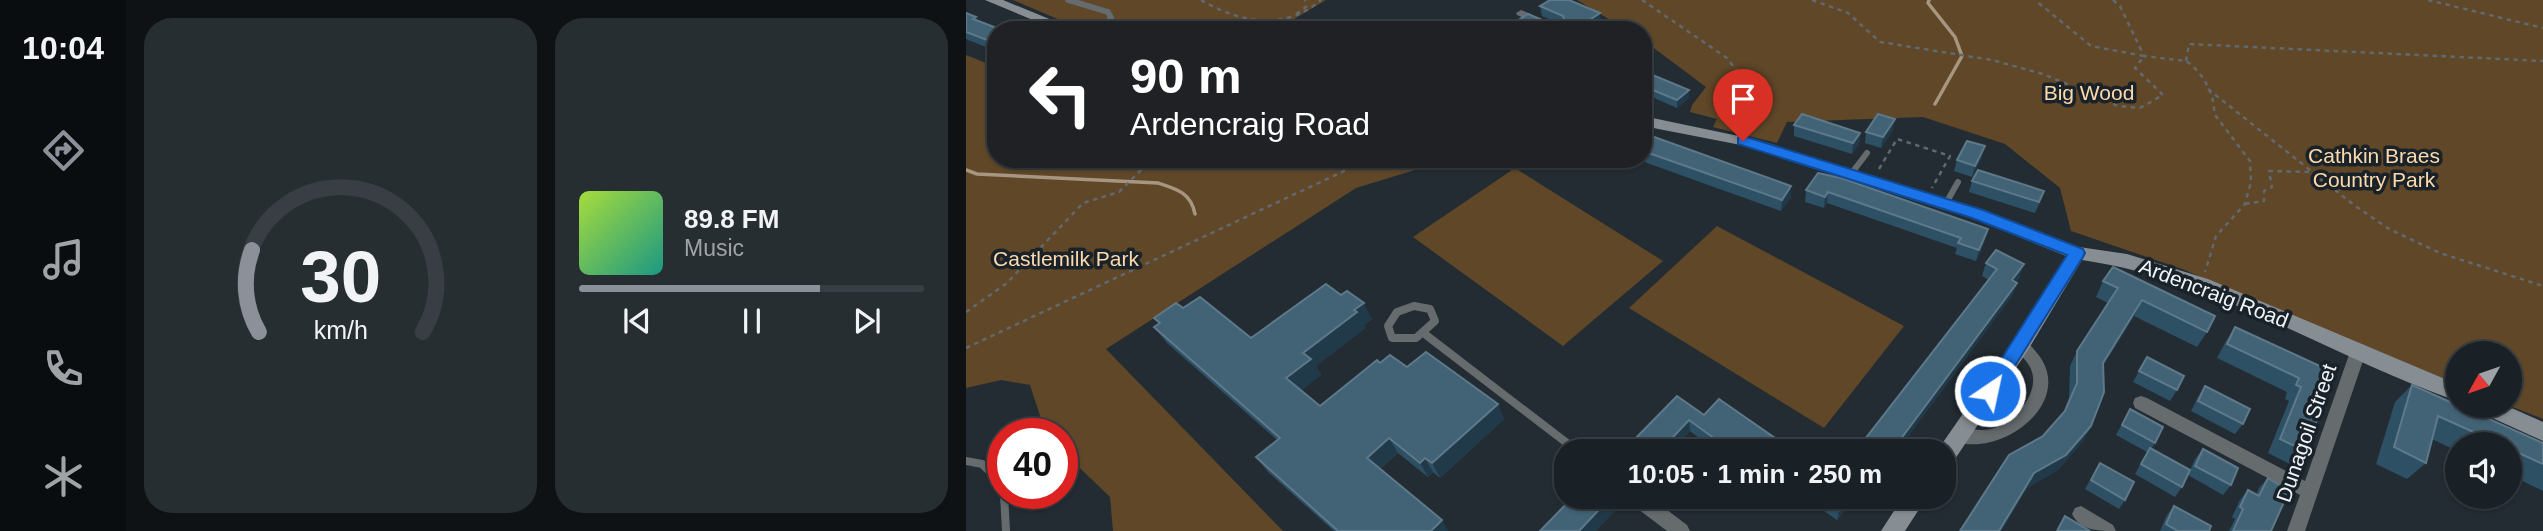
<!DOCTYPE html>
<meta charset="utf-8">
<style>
body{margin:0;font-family:Helvetica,sans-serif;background:#272e32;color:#f1f3f6;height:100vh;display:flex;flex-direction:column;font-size:26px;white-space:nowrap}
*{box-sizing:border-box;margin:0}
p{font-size:23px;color:#9fa3a7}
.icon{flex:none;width:38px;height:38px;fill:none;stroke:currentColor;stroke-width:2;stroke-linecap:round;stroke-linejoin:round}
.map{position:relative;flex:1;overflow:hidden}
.details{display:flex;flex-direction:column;gap:18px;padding:18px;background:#0e1215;width:840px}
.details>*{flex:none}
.top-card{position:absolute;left:21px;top:21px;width:665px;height:147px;border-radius:28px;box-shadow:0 2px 5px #0004,0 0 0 2px #383e43;background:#202124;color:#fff;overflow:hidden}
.needle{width:46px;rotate:230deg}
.fabs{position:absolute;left:1479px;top:341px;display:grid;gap:14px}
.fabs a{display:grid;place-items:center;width:77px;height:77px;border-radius:50%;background:#1a2126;box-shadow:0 2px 5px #0004,0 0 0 2px #383e43;font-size:35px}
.speed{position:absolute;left:21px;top:418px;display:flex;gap:14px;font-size:35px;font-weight:700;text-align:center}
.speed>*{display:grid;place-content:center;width:91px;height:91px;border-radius:50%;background:#1a2126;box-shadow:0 2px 5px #0004,0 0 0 2px #383e43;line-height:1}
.speed .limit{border:10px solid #d22;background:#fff;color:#111}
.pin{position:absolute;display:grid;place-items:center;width:60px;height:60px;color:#fff;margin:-72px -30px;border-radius:50% 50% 50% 0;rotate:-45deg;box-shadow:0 0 7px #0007}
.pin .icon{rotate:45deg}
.me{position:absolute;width:77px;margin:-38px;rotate:34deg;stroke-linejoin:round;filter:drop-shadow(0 0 5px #0008)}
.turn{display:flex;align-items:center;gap:24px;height:147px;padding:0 28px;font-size:32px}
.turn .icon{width:91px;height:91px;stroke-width:2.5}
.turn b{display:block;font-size:49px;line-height:60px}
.details .card{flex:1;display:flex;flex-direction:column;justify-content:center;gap:10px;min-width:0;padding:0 24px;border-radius:28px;background:#272e32}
.details .dial{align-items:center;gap:0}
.dial svg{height:182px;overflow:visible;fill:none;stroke:#383e43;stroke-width:7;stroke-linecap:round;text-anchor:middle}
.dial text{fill:#f1f3f6;stroke:none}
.song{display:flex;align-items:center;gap:21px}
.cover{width:84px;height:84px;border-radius:10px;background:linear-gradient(135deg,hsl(80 70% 55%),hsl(170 70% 35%))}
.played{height:7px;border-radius:4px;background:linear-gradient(90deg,#8c9099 70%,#383e43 70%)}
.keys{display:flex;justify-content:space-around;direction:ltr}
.details .tiles{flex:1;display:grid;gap:18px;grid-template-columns:repeat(2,1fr)}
.trip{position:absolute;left:588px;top:439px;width:402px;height:70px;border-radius:28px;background:#1a2126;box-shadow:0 2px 5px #0004,0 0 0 2px #383e43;font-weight:700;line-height:70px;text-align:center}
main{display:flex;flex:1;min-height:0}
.dock{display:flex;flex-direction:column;width:126px;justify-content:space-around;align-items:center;background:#0a0d0f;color:#9fa3a7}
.dock .icon{width:49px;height:49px}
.dock .selected{color:#8c9099}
.dock b{font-size:32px;color:#f1f3f6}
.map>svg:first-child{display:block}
.green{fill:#5f4728}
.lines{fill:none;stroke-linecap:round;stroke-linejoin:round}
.stream{stroke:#a69681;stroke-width:3.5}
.path{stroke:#61696f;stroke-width:2.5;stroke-dasharray:4.5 4.5;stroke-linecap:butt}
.lane-far1{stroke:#666b6e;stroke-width:6}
.lane{stroke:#666b6e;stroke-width:8}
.street{fill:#666b6e;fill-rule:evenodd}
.secondary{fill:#878e93;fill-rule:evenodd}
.wall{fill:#2e5065}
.shaded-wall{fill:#213a4a}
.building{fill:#426275;stroke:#5d798a;stroke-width:2}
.route{fill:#1a73e8;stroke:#114b97;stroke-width:2}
.labels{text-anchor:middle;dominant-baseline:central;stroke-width:7;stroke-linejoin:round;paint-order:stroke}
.park-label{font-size:21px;fill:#fcd9ad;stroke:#192228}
.street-label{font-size:21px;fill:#eff5f9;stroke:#192228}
</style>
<main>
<nav class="dock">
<b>10:04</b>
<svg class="icon selected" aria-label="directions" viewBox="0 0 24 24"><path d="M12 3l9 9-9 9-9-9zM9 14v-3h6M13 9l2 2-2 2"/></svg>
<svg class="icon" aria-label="music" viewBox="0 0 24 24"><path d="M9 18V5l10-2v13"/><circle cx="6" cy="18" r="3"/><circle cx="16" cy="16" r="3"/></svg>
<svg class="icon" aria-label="phone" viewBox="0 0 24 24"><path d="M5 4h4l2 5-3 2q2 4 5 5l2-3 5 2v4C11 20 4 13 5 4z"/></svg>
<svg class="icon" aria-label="climate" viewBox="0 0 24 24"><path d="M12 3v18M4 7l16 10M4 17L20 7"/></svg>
</nav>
<section class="details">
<div class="tiles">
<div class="card dial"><svg viewBox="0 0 100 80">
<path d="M14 69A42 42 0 1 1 86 69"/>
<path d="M14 69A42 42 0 0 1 11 33" stroke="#8c9099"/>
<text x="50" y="56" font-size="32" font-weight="700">30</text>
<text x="50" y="72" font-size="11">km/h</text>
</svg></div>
<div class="card">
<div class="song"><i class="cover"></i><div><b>89.8 FM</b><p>Music</p></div></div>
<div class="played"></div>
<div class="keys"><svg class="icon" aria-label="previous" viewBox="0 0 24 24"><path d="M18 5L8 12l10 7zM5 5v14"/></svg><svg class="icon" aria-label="pause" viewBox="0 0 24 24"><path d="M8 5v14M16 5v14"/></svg><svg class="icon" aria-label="next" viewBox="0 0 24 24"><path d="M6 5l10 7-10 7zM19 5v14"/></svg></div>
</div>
</div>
</section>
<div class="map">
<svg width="1577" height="531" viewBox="0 0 1577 531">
<rect width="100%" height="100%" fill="#232c32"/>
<g class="green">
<polygon points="47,0 360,0 313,28 294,30 124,30 108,26"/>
<polygon points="611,0 1577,0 1577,419 1544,406 1544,354 1491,354 1491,384 1216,269 1105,231 1094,188 1039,144 957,117 821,122 811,143 747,127 751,119 724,112 726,105 740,87 677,40 677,30 661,30"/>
<polygon points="0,55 30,67 30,159 485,159 390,188 140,349 317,531 147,531 144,497 96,451 96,434 80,434 64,385 35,380 0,388"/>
<polygon points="549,168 697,261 597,346 447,237"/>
<polygon points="751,226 938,326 858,428 663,308"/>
</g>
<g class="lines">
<g class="stream">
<polyline points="963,0 962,3 989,37 996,56 969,104"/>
<path d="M0 170 11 174 192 183C211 189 225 193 229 214"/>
</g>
<g class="path">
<path d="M235 0C274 23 319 31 355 0"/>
<polyline points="676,0 761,58 797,106 782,132"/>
<polyline points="846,0 882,13 914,42 1026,60 1077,74 1152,106 1174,108 1197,95 1169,68 1178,56 1125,46 1069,0"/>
<polyline points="1147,0 1154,6 1178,56 1220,61 1227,66 1238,79 1246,96 1249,115 1284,161 1285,182 1279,204 1250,236 1239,272"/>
<polyline points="1462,0 1577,28"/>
<polyline points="330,14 340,7 339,0"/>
<polyline points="1220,61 1223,44 1577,61"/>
<polyline points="1242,89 1388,205 1423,229 1474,253 1577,286"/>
<polyline points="913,169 931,139 984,156 966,188"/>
<polyline points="1279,204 1298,201 1298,191 1306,187 1303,171 1347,172"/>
<polyline points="0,312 41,283 117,203 153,192 177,168 180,159"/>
<polyline points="0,348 391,165 414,159"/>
</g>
<g class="lane-far1">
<polyline points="102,0 142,12 145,18 136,30"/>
<polyline points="885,174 901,153"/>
<polyline points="979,205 992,182"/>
</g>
<g class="lane">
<polygon points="448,306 464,309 469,321 450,338 426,338 422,326 431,312"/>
<polyline points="460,335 610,450"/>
<polyline points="0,461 16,464 37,484"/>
<polyline points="38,494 40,531"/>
</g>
<g class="street">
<polygon points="555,10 598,28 599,30 585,30 551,15 550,13"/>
<path d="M1055 339C1062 341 1066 347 1071 353 1111 401 1036 459 987 441L985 436 987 431C999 426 1012 432 1025 429 1047 424 1073 395 1066 372 1063 361 1053 355 1047 345L1050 341Z"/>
<polygon points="1393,343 1398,345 1401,349 1339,531 1321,531 1334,495 1169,408 1167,403 1169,398 1175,396 1181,398 1339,481 1385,349 1388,345"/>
<polygon points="610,444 616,446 619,452 602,452 604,446"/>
<polygon points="661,497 684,497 721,525 724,531 701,531 664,503"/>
<path d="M1115 506 1147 525 1150 531C1133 531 1114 531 1106 514L1109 508Z"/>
</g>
<g class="secondary">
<polygon points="19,0 37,0 110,30 91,30"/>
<path d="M677 116 782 138 1018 210 1113 247 1161 254 1242 279 1491 384V401C1365 357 1250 279 1116 260L1062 350 985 465 978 467V452L971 451 1048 340 1100 256 1006 218 775 145 677 126Z"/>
<polygon points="1510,406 1541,406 1577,422 1577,441 1513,412"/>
<polygon points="937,497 961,497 939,531 915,531"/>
</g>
</g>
<g class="wall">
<polygon points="574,6 635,22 624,30 537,30 582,23 592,23 576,16"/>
<polygon points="0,13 30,30 30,51 0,39"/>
<polygon points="677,64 688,76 723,90 723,98 711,108 677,93"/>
<polygon points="828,125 894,133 893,144 886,154 828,136"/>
<polygon points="927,130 915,148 899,143 900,132"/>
<polygon points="677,133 825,197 815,211 670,159 677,159"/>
<polygon points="1016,157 1006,177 988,171 991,160"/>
<polygon points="875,178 1022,229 1019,240 1010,261 989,254 991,248 861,203 858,208 839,202 840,190"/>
<polygon points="1006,181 1074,202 1069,213 1003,192"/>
<polygon points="1020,263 1054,277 1050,282 1047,295 1016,276"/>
<polygon points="1137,281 1241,332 1231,347 1168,316 1137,366 1125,426 1117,441 1092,470 1061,488 1035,531 994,531 1097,414 1103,398 1104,366 1111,351 1142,303 1130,297"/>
<polygon points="217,308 285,338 406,319 398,325 399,328 350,366 355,375 335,390 354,406 414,363 441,367 538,419 474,478 467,472 462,477 432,453 414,469 482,531 368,531 302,472 290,457 311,440 201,343 188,327 193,324 188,318"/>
<polygon points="1269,327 1369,373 1339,451 1326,465 1302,453 1323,401 1319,399 1321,392 1251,358 1260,341"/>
<polygon points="1181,357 1211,390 1204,401 1167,382"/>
<polygon points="1446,385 1577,443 1577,491 1544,475 1544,444 1491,444 1491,451 1466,439 1460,463 1441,479 1410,464 1429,402"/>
<polygon points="1239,386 1277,424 1269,434 1225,411 1232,397"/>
<polygon points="711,396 738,415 829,452 766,452 762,449 760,452 752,452 724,431 705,452 663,452 662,446"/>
<polygon points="1164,409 1189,443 1185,449 1216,487 1209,497 1169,474 1181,452 1150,435"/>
<polygon points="1237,449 1265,485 1257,495 1222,475 1229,459"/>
<polygon points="1134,463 1159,500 1153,509 1119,489"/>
<polygon points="1302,478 1305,531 1263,531 1269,519 1266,517 1274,500 1282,490 1290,495 1293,488"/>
<polygon points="838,497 889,497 871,520"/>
<polygon points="1208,506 1243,531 1194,531 1201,515"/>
</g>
<g class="shaded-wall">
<polygon points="634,13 635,22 624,30 609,30"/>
<polygon points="687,47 688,55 677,63 677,55"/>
<polygon points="723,90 723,98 711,108 711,100"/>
<polygon points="929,119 927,130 915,148 917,137"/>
<polygon points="894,133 893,144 886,154 887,143"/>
<polygon points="1019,146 1016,157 1006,177 1009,166"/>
<polygon points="825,186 825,197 815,211 816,200"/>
<polygon points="862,192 861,203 858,208 859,197"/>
<polygon points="1022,229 1019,240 1010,261 1013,250"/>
<polygon points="1058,264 1054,277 1042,293 1046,280"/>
<polygon points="1051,283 1047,295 931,452 925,452"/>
<polygon points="1176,300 1168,316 1130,378 1137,363"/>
<polygon points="398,303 406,319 398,325 399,328 350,366 355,375 331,394 320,378 337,353"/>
<polygon points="532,404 538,419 474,478 466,463"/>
<polygon points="723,420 724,431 705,452 693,452"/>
<polygon points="1125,426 1117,441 1092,470 1061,488 1035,531 1033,531 1068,473"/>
<polygon points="423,438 432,453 410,472 401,458"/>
<polygon points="762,438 762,449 760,452 756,452 756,444"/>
<polygon points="459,458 467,472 462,477 454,463"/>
<polygon points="646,497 649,511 630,531 613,531"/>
<polygon points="883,497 889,497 871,520 873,510"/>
<polygon points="476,520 482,531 465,531"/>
</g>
<g class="building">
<polygon points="584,0 603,0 634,13 609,30 537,30 562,14 582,23 599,22 597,16 574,6"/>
<polygon points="0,13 10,17 7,19 36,30 30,30 30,40 26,42 0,32"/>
<polygon points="677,43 687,47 677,55"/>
<polygon points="677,64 687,68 684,74 723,90 711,100 677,86"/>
<polygon points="836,114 894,133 887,143 828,125"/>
<polygon points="912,114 929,119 917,137 900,132"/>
<polygon points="677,133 825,186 816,200 677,151"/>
<polygon points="1001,141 1019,146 1009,166 991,160"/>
<polygon points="1012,170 1078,191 1073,202 1006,181"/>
<polygon points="852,173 875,178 1022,229 1013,250 992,243 995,238 862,192 859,197 840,190"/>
<polygon points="1030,250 1058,264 1046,280 1051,283 925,452 889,452 1031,269 1020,263"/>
<polygon points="1147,267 1249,316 1241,332 1176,300 1137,363 1138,392 1125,426 1100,455 1068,473 1033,531 994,531 1043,455 1077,436 1099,411 1111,383 1111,351 1152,288 1137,281"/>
<polygon points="360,284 375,295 381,291 398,303 388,310 391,312 337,353 345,359 320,378 354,406 411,360 414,363 424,355 441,367 460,352 532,404 466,463 459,458 454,463 423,438 401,458 476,520 465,531 372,531 290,457 314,438 188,327 194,323 188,318 210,303 217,308 234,297 285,338"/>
<polygon points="1269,327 1369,373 1339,451 1314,439 1335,387 1330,385 1333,378 1261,344"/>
<polygon points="1181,357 1218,376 1211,390 1173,371"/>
<polygon points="1446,385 1491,405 1491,406 1494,406 1577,443 1577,464 1544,449 1544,444 1534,444 1472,416 1460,463 1428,447"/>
<polygon points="1239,386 1284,409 1277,424 1232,401"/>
<polygon points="711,396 738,415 753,399 829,452 781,452 762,438 756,444 723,420 693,452 669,452 662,446"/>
<polygon points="1164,409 1197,427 1189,443 1156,425"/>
<polygon points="1184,448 1224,470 1216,487 1175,464"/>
<polygon points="1237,449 1272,468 1265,485 1229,466"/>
<polygon points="1134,463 1168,482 1159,500 1125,480"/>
<polygon points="1302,478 1323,491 1305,531 1267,531 1277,509 1274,507 1282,490 1293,496"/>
<polygon points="607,497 645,497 613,531 574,531"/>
<polygon points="855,497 883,497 873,510"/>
<polygon points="1208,506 1245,526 1243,531 1212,531 1200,524"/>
<polygon points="1099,516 1124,531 1091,531"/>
</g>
<polygon class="route" points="777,136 1017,210 1117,249 1119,253 1117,257 1030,396 1024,398 1018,396 1015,391 1101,255 1006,218 772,144 772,138"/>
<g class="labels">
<g class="park-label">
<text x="1123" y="92">Big Wood</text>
<text x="1408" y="155">Cathkin Braes<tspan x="1408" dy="24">Country Park</tspan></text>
<text x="100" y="258">Castlemilk Park</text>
</g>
<g class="street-label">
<text transform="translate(1248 293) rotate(21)">Ardencraig Road</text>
<text transform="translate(1340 433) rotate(-71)">Dunagoil Street</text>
</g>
</g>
</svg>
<div class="fabs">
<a><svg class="needle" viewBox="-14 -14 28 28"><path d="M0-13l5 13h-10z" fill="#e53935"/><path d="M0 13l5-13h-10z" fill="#9fa3a7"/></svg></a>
<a><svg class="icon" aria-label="sound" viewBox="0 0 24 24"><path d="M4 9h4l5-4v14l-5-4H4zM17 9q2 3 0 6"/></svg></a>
</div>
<div class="speed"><div class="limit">40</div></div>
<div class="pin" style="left:777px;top:141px;background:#d93025"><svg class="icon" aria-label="arrive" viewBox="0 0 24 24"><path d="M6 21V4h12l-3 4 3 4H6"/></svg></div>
<svg class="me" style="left:1024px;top:391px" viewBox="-20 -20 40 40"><circle r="17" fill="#1a73e8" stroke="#fff" stroke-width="3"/><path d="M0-11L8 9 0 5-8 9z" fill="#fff"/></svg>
<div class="trip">10:05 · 1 min · 250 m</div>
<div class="top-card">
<div class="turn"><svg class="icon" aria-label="left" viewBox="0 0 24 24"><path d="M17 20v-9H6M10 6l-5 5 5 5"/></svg><div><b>90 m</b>Ardencraig Road</div></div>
</div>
</div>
</main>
